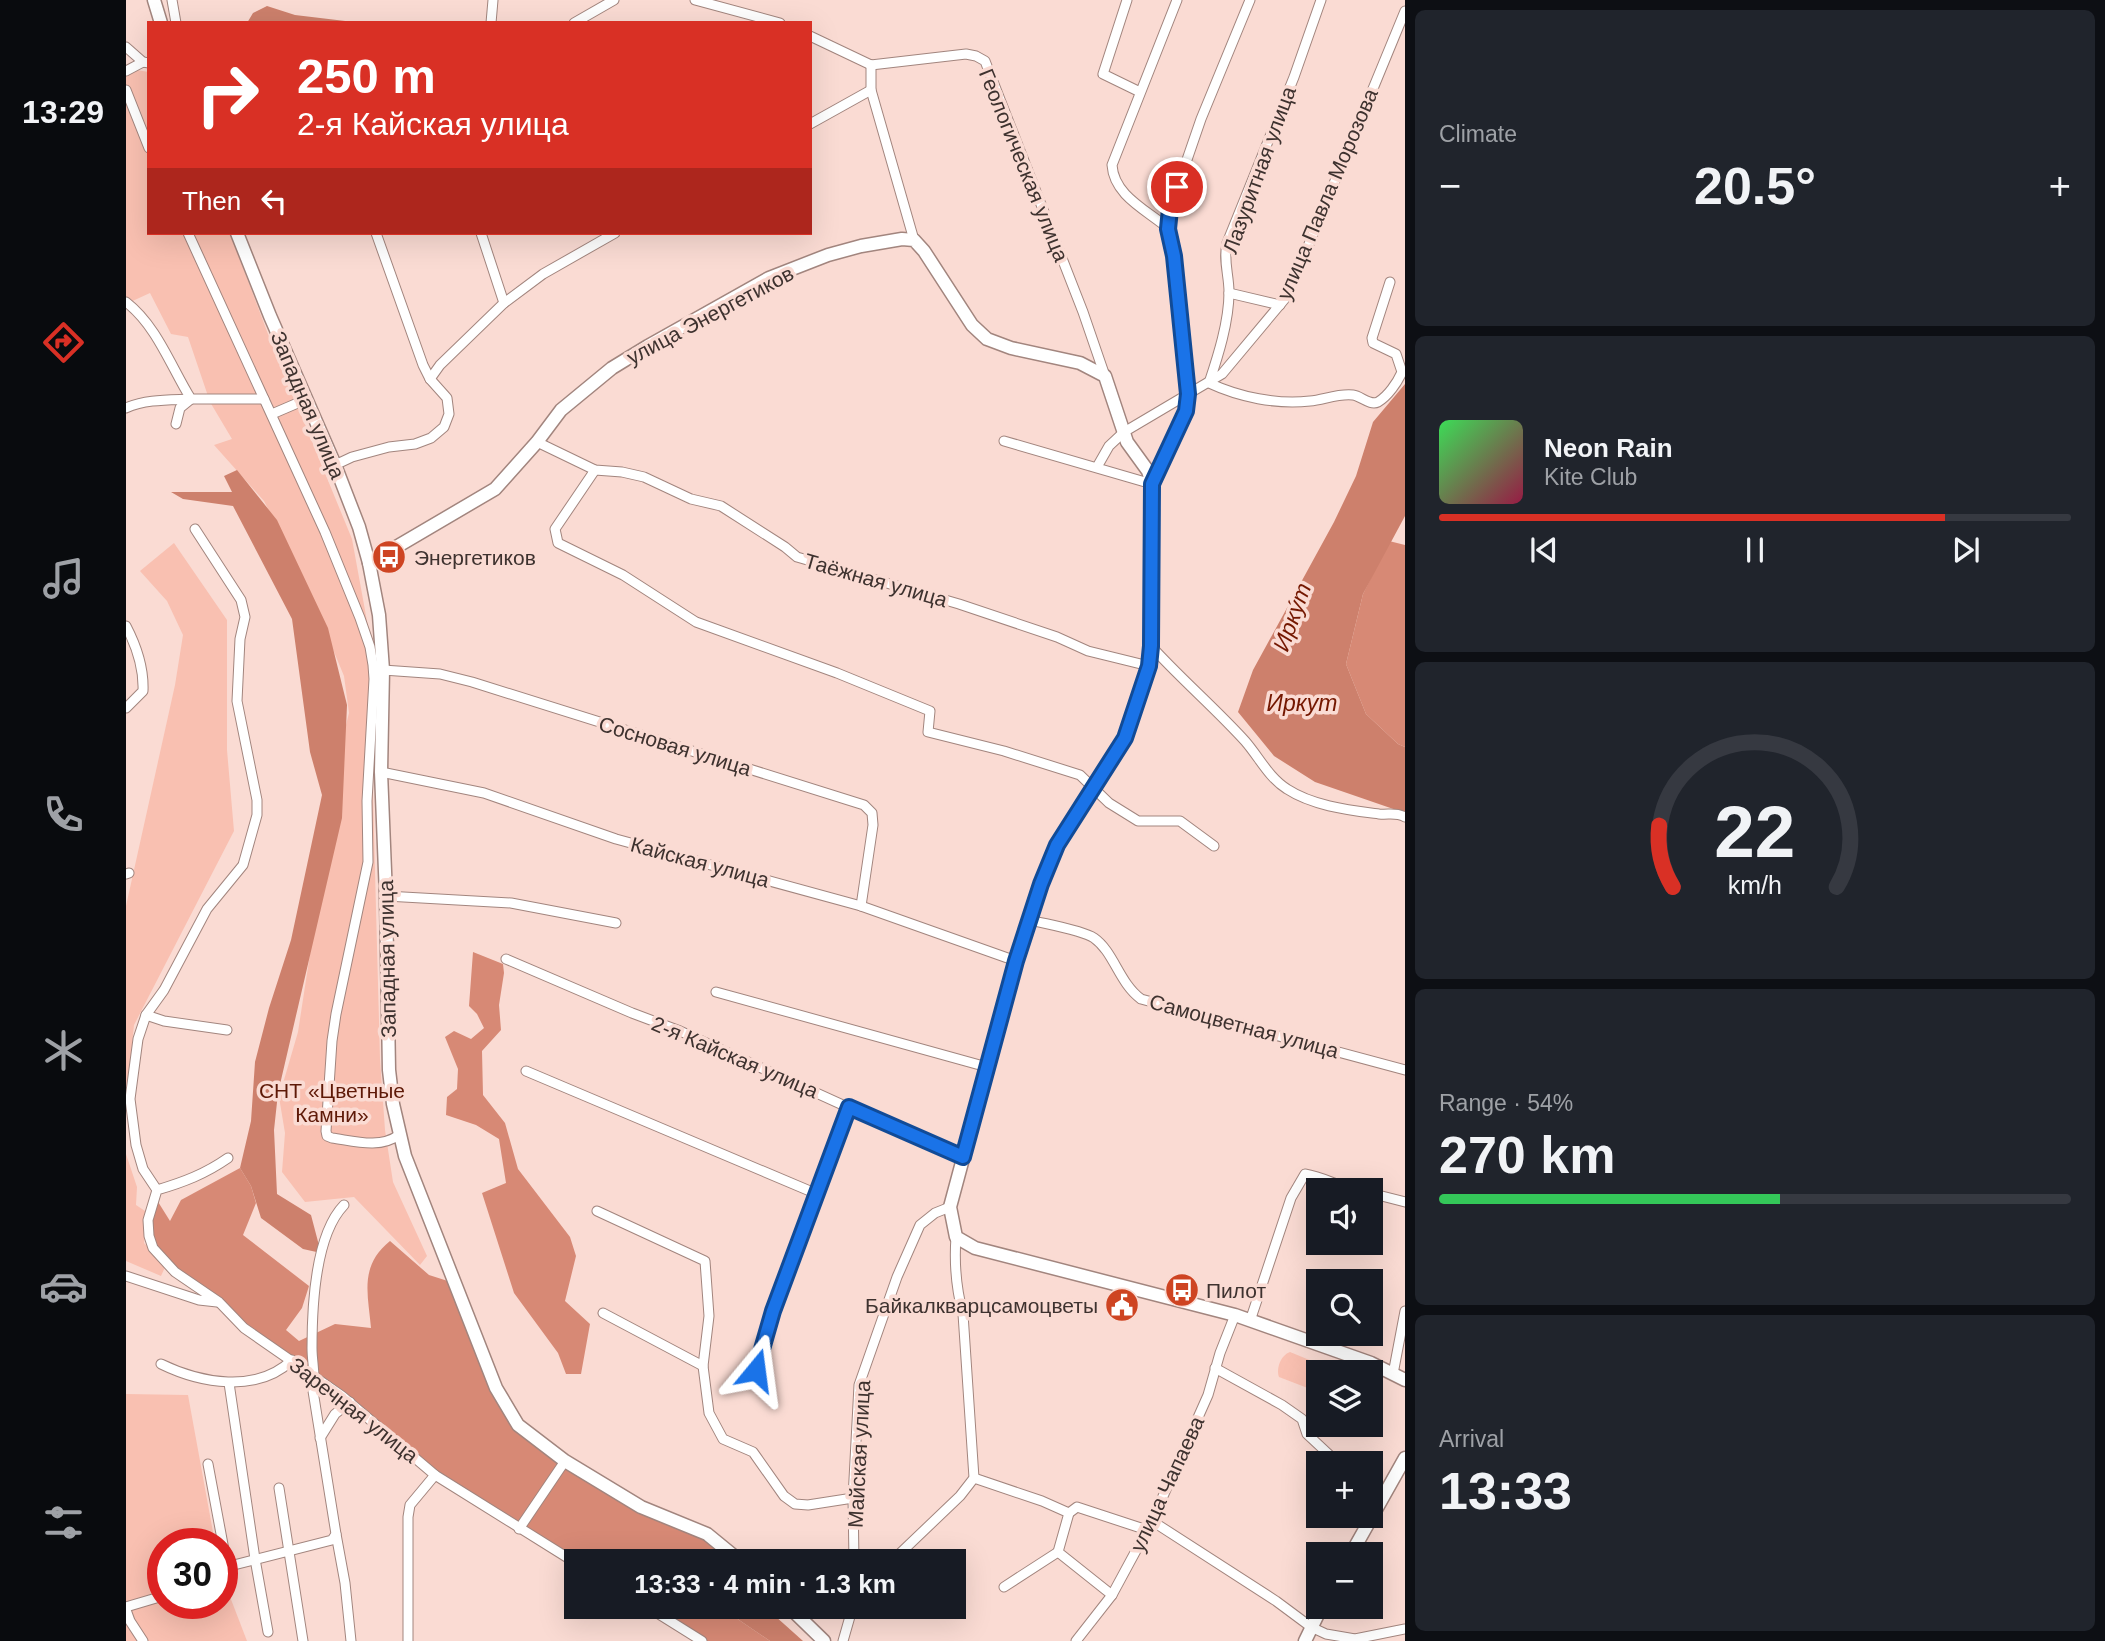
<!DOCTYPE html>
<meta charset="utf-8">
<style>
body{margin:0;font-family:Arial,sans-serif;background:#20242c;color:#f1f3f6;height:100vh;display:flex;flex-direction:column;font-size:26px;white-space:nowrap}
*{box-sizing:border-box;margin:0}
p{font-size:23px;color:#9ea1a6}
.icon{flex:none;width:38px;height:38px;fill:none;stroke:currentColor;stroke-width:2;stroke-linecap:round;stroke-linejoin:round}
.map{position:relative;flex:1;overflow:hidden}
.panel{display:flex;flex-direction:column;gap:10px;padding:10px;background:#0d0f14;width:700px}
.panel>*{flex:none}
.hud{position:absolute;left:21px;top:21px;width:665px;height:214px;border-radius:0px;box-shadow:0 7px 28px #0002;background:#d93025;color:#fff;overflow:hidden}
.buttons{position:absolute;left:1180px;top:1178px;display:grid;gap:14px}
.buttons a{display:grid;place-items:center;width:77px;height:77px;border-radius:0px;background:#171b24;box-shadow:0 7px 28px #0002;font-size:35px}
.speed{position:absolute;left:21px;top:1528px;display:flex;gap:14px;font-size:35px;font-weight:700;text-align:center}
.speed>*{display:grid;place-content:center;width:91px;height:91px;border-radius:50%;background:#171b24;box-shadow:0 7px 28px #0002;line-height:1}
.speed .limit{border:10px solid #d22;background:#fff;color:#111}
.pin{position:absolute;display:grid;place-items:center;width:60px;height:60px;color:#fff;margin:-30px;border:4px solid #fff;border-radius:50%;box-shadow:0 2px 7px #0007}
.me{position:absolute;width:77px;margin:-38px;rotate:16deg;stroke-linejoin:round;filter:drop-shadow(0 0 5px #0008)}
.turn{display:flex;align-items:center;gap:24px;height:147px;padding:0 35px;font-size:32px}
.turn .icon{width:91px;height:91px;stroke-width:2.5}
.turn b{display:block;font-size:49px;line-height:60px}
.then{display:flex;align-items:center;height:66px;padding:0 35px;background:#0003;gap:14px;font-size:26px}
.big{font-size:52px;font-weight:800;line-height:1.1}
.panel .card{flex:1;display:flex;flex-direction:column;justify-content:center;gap:10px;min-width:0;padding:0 24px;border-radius:10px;background:#20242c}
.panel .dial{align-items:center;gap:0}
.dial svg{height:182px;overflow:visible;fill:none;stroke:#363941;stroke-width:7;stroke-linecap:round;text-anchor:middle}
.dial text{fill:#f1f3f6;stroke:none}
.song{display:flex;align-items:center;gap:21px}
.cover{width:84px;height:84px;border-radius:10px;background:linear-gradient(135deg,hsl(130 70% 55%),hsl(340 70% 35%))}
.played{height:7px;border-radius:4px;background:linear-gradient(90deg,#d93025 80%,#363941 80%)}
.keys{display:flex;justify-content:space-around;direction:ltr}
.heat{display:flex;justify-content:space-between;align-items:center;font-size:38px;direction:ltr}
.charge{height:10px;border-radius:5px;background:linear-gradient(90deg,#34c759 54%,#363941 0)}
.trip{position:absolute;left:438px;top:1549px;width:402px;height:70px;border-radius:0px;background:#171b24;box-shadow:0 7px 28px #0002;font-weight:800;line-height:70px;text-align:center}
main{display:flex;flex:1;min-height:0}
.menu{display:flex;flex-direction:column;width:126px;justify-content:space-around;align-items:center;background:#090b0e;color:#9ea1a6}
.menu .icon{width:49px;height:49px}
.menu .current{color:#d93025}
.menu b{font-size:32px;color:#f1f3f6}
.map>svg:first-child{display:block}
.green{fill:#f9c0b1}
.forest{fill:#d78975}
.water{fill:#cd806c}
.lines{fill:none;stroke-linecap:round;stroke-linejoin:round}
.street-casing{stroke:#a2857e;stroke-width:11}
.secondary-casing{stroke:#a2857e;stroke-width:15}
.street{stroke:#fff;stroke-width:9}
.secondary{stroke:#fff;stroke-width:12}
.route-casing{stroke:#114b97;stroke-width:18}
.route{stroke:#1a73e8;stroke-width:12}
.labels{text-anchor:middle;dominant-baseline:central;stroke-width:7;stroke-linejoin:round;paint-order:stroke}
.street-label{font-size:21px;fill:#3e322f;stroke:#fadbd3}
.poi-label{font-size:21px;fill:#3e322f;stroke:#fadbd3;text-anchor:start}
.park-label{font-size:21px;fill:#5e1907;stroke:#fadbd3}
.water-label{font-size:23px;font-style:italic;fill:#741700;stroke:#fadbd3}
</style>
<main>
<nav class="menu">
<b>13:29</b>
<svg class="icon current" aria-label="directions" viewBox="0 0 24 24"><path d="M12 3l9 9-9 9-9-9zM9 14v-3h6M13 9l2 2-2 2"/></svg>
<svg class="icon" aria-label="music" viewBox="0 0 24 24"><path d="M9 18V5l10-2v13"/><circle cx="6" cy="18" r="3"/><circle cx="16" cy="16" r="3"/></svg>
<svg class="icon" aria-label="phone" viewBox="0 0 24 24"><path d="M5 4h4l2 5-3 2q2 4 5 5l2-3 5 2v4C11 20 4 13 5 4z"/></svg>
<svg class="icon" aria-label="climate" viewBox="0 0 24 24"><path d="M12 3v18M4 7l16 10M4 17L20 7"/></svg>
<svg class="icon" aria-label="car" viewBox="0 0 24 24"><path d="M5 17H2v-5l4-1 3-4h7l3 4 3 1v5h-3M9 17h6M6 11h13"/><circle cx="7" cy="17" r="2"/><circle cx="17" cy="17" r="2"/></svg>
<svg class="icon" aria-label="filters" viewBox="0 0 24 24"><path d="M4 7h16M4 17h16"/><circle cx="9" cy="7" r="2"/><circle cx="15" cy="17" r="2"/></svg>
</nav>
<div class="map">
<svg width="1279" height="1641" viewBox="0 0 1279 1641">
<rect width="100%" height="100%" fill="#fadbd3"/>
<g class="green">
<polygon points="0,65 4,69 23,72 23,233 104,233 142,334 226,539 249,665 246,758 254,1059 259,1130 267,1182 301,1256 294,1265 228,1197 179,1202 156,1172 159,1133 153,1097 172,1032 218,733 223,713 218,676 179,582 138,501 88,445 106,439 84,402 62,337 45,334 24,293 0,304"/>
<polygon points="48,543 101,620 101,750 108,831 8,1025 0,1104 0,906 49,685 57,635 41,601 14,571"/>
<polygon points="0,1154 11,1187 10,1205 22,1213 18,1243 40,1265 35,1276 0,1261"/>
<path d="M1164 1352 1203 1368 1205 1372H1192V1392L1153 1377C1150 1368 1155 1355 1164 1352Z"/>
<polygon points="0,1394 62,1395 89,1543 37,1544 37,1603 96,1603 96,1576 121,1641 0,1641"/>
</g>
<g class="forest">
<polygon points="1263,541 1279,545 1279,747 1272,744 1240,714 1220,664 1237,594"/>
<polygon points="347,952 377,964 378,973 373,1005 375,1030 356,1051 357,1095 379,1123 392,1169 444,1237 450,1256 439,1301 464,1324 455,1374 440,1374 432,1353 388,1293 356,1193 380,1183 373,1139 350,1125 320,1115 321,1097 331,1089 332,1069 319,1037 328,1031 345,1039 358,1028 351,1014 343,1006"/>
<path d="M114 1168 125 1186 130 1203 117 1235 183 1286 176 1308 160 1330 173 1341 209 1324 245 1328C242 1294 233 1266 264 1241L303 1275 328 1283 380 1409 439 1461 568 1528 614 1561H583L565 1551 547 1554 552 1561H450L309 1475 216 1396 49 1272 23 1236 29 1197 44 1221 55 1200Z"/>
<polygon points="520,1607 594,1607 644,1641 576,1641"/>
</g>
<g class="water">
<polygon points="141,6 169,15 236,23 121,23 127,13"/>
<polygon points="1279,384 1279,516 1237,594 1220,664 1240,714 1272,744 1279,747 1279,813 1189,782 1148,756 1112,712 1127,670 1208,522 1230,476 1247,422"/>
<polygon points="111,470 151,520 202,628 221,705 216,818 152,1093 148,1130 151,1194 185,1215 195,1253 177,1249 135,1218 125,1186 114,1168 125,1121 129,1062 143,1008 165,940 196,795 184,752 166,619 107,506 57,499 45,492 106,492 98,476"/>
<polygon points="594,1607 639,1607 677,1641 644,1641"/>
</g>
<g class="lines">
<g class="street-casing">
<g id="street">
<polyline points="46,0 50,23"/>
<polyline points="569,0 654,23"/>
<polyline points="1001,0 977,74 1014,92"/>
<path d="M1195 0 1168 77 1101 243C1097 260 1103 275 1103 292 1103 322 1092 356 1083 383 1113 397 1151 405 1184 401 1197 400 1213 393 1227 395 1235 396 1244 406 1252 402 1262 396 1271 383 1276 372L1270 354 1247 343 1246 338 1264 282"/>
<polyline points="365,23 367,0"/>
<polyline points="448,23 488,0"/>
<polyline points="684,36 745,65"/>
<polyline points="0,47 17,62 23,63"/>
<polyline points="745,65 840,54 850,56 859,61 957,312 979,376"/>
<polyline points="745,65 745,90 788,240"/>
<polyline points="0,71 17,62"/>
<polyline points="0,90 23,148"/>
<polyline points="684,124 745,90"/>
<path d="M1043 229C1021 210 988 196 986 165L1051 0"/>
<path d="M62 233 199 532 234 618 244 647 247 665 248 679 241 801 242 862 210 1014 206 1041 200 1131 201 1136 206 1138C228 1141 254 1149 273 1135"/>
<polyline points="355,233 378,303"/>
<polyline points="1103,293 1154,305"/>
<path d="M0 302C31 326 45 367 65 399H138"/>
<polyline points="304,379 314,365 378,303 417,274 489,233"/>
<polyline points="1062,394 1048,256 1043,229 1044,209 1075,119 1124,0"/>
<path d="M0 408C20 399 43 400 65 399L54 408 50 424"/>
<polyline points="146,414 181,399"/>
<polyline points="878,441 1026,484"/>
<polyline points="411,442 469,470 496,472 518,477 565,499 595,506 659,547 671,557 833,604 931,637 962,651 1023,666"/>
<polyline points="209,465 226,457 263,447 289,444 305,438 318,427 323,414 321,398 304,379 297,365 250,233"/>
<polyline points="971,467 983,446 998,432 1096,374 1162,295 1279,11"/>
<polyline points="469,470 429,529 432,543 497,575 570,622 711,673 804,711 802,732 878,751 954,775 983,803 1012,821 1054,821 1088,846"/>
<path d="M0 626C11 647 18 668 17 691L0 708"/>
<path d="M1025 646C1055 679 1089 708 1119 741 1133 757 1143 778 1161 789 1187 806 1223 810 1253 814 1263 815 1270 812 1279 817"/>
<polyline points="257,670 314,674 346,682 738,805 746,813 747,825 735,906"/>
<polyline points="255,772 358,793 490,839 735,906 890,961"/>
<polyline points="0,874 3,873"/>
<polyline points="260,896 385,903 490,923"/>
<path d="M904 920C919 924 956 930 968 938 988 952 993 983 1015 999L1279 1070"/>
<polyline points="380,959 506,1013 554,1031 807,1146 837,1157"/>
<polyline points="590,992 861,1067"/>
<polyline points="20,1015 38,1021 101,1030"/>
<polyline points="400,1071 691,1194"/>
<path d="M102 1158C79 1174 58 1182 31 1190L22 1220 23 1236 27 1248 49 1272 93 1302 118 1328 216 1396 309 1475 450 1563"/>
<polyline points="31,1190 17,1169 10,1145 4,1099 12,1039 20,1015 38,990 81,909 117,865 131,815 131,800 111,701 114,639 119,617 115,600 69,529"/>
<polyline points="1244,1193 1279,1202"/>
<polyline points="471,1211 579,1261 583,1316 577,1366 583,1413 597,1439 627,1452 658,1496 669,1504 682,1505 727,1498"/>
<polyline points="0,1276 73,1300 91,1302"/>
<polyline points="477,1313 577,1366"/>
<path d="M1124 1321 1165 1198 1179 1174C1197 1177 1212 1186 1230 1190"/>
<path d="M35 1364C74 1383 131 1394 166 1360"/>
<polyline points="1089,1368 1156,1405 1176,1419 1181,1434 1212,1463"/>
<polyline points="630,1370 647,1311 723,1107"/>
<polyline points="1267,1374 1279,1311"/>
<polyline points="103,1383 129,1559 142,1632"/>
<polyline points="194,1438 209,1414 224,1402"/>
<polyline points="82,1464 101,1566"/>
<polyline points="848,1478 916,1501 943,1513 932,1552 986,1595"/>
<polyline points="153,1488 177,1641"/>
<polyline points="1244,1488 1257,1495"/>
<polyline points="943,1513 951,1507 1021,1530"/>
<polyline points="1026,1521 1150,1601 1185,1627 1200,1634 1229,1639 1279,1629"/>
<polyline points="393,1529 439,1461"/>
<polyline points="210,1534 219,1583 225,1641"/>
<polyline points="728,1561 727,1498 733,1385 771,1277 794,1225 809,1213 824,1207"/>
<path d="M766 1561 834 1496 848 1478 837 1314C830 1288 828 1264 830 1237"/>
<path d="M96 1568 206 1540 210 1534 187 1391C190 1376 186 1363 186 1348 186 1307 189 1235 218 1205"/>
<polyline points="878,1587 932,1552"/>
<polyline points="520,1606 576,1641"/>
<polyline points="0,1607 37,1596"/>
<polyline points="0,1610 4,1621 17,1641"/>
<polyline points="282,1641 282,1517 284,1505 309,1475"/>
<polyline points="717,1641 727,1606"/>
<polyline points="950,1641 986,1595 1026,1521 1082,1395 1094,1353 1109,1315"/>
</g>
</g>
<g class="secondary-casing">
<g id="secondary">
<polyline points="28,0 35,23"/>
<polyline points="111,233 144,316 209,465 233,527 243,563 253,615 257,670 255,772 260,896 263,1070 267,1104 279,1156 370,1388 392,1425 439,1461 515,1507 581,1534 614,1561"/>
<polyline points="1062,394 1060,411 1026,484 1025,646 1023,666 999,738 931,845 915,884 890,961 824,1207 830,1237 849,1248 1109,1315 1245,1363 1279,1380"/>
<polyline points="243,563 369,489 411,442 435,410 486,368 522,346 643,278 702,255 735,246 776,239 788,240 798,251 846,325 861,339 885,348 954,363 979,376 1001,442 1022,471 1026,484"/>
<polyline points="1225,1554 1279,1458"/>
<polyline points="662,1606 698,1641"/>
<polyline points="1179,1641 1196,1606"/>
</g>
</g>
<use href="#street" class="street"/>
<use href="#secondary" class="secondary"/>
</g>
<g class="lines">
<g class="route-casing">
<polyline id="route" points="630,1370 647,1311 723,1107 837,1157 890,961 915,884 931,845 999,738 1023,666 1025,646 1026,484 1060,411 1062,394 1048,256 1042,229 1044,209 1051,187"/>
</g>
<use href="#route" class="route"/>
</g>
<defs>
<g id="bus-disc" transform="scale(1.75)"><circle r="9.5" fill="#ce4422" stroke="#fadbd3"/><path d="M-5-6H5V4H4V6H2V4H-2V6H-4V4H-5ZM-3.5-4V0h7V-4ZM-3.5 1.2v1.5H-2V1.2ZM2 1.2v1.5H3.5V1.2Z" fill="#fff"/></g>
<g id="civic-disc" transform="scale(1.75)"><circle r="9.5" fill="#ce4422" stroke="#fadbd3"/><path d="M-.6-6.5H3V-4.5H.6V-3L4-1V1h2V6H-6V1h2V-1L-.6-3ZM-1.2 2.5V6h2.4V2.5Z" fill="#fff"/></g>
</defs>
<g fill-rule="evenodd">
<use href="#bus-disc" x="263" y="557"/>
<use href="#bus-disc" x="1056" y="1290"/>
<use href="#civic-disc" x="996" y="1305"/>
</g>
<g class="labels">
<g class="street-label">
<text transform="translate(898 165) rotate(68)">Геологическая улица</text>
<text transform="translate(1133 170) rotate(-70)">Лазуритная улица</text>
<text transform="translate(1201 194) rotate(-67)">улица Павла Морозова</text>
<text transform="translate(584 315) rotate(-28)">улица Энергетиков</text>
<text transform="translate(182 405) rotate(67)">Западная улица</text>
<text transform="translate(750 580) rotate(16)">Таёжная улица</text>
<text transform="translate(549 746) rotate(17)">Сосновая улица</text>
<text transform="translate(574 862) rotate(15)">Кайская улица</text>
<text transform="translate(261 959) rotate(-91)">Западная улица</text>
<text transform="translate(1118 1026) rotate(15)">Самоцветная улица</text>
<text transform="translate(609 1057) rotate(23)">2-я Кайская улица</text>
<text transform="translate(228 1410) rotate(38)">Заречная улица</text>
<text transform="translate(733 1454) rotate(-87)">Майская улица</text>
<text transform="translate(1041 1484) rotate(-65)">улица Чапаева</text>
</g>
<g class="poi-label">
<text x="288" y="557">Энергетиков</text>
<text x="1080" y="1290">Пилот</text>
<text x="972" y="1305" text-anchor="end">Байкалкварцсамоцветы</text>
</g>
<g class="park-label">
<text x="206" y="1090">СНТ «Цветные<tspan x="206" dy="24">Камни»</tspan></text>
</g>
<g class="water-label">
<text transform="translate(1166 617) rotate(-70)">Ирку́т</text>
<text x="1176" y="703">Иркут</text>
</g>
</g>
</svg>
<div class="buttons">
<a><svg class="icon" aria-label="sound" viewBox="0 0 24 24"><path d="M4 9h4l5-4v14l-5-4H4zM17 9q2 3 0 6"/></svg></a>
<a><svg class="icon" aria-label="search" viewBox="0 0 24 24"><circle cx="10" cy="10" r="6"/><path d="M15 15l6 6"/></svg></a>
<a><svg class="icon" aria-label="layers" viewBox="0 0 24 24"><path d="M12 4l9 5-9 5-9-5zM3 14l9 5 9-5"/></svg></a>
<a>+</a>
<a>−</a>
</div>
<div class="speed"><div class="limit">30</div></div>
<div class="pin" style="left:1051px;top:187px;background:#d93025"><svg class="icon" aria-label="arrive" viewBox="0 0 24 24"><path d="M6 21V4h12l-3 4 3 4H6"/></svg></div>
<svg class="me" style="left:630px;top:1370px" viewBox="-20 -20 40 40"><path d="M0-17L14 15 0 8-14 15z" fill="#1a73e8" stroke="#fff" stroke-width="4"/></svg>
<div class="trip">13:33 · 4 min · 1.3 km</div>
<div class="hud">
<div class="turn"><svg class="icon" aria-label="right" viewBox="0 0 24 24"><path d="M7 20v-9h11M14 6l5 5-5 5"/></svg><div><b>250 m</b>2-я Кайская улица</div></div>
<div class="then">Then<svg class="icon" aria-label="left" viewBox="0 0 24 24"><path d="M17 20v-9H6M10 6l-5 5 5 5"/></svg></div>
</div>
</div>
<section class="panel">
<div class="card"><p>Climate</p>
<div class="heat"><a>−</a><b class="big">20.5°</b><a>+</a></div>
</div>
<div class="card">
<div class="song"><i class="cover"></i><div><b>Neon Rain</b><p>Kite Club</p></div></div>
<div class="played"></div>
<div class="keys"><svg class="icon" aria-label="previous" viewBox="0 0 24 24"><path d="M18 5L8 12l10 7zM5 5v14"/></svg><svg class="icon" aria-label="pause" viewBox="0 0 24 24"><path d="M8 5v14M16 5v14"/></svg><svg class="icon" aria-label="next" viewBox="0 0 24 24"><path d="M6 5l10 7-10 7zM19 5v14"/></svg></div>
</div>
<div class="card dial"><svg viewBox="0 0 100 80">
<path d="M14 69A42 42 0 1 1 86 69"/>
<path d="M14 69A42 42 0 0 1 8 42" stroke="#d93025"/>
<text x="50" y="56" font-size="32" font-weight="700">22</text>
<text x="50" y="72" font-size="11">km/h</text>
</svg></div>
<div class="card"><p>Range · 54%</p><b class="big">270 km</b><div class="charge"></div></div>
<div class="card"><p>Arrival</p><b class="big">13:33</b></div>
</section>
</main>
